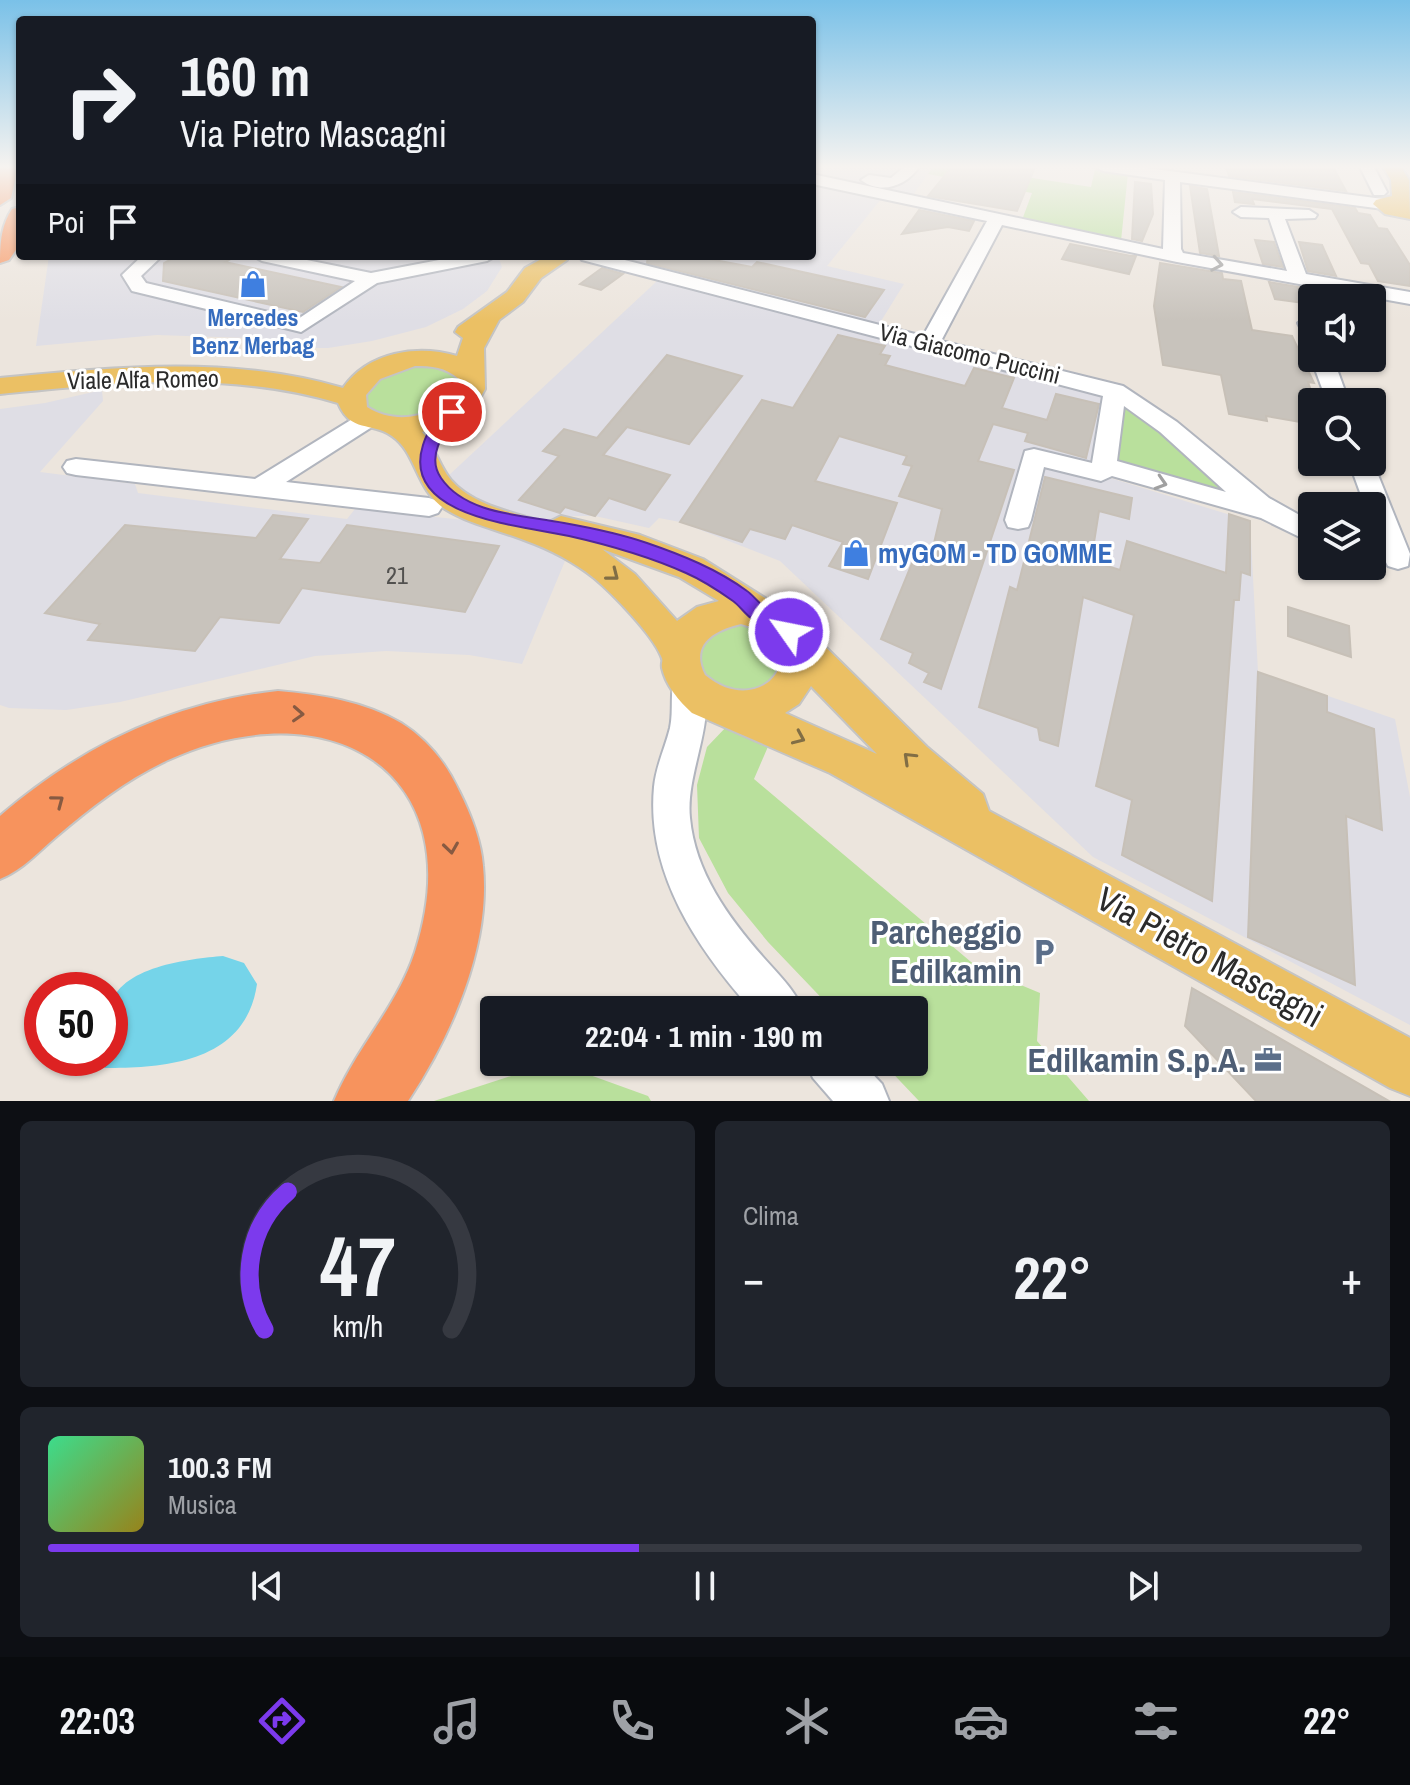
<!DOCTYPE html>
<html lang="it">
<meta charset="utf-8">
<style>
body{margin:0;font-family:"Archivo Narrow",sans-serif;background:#20242c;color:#f1f3f6;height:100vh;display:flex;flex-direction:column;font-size:30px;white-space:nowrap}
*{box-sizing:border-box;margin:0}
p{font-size:26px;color:#9ea1a6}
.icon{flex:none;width:44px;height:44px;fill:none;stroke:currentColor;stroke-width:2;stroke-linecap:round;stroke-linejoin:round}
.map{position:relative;height:1101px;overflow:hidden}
.drawer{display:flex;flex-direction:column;gap:20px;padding:20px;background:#0d0f14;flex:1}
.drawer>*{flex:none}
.top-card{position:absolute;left:16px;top:16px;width:800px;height:244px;border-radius:8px;box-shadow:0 2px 6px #0004;background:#171b24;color:#f1f3f6;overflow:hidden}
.tools{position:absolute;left:1298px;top:284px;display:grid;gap:16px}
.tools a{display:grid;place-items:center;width:88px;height:88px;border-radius:8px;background:#171b24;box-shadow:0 2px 6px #0004;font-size:40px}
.speed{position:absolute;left:24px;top:972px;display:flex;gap:16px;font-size:40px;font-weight:700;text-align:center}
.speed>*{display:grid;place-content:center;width:104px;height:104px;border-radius:50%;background:#171b24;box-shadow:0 2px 6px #0004;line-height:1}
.speed .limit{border:12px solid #d22;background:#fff;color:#111}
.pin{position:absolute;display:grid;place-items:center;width:68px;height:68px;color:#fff;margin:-34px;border:4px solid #fff;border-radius:50%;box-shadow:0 2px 8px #0007}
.me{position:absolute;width:88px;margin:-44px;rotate:303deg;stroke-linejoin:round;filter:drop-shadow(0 0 6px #0008)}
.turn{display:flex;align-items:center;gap:28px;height:168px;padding:0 32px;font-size:36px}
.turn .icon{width:104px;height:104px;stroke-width:2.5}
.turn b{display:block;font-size:56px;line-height:68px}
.then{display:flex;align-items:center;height:76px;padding:0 32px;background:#0003;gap:16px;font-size:30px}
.big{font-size:60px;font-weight:800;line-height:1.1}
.drawer .widget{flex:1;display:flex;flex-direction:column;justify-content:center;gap:12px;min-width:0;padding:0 28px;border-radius:12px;background:#20242c}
.drawer .dial{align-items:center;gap:0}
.dial svg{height:208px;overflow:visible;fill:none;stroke:#363941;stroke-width:7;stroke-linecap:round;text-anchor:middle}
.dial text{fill:#f1f3f6;stroke:none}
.song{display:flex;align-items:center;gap:24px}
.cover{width:96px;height:96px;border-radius:12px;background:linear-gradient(135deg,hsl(150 70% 55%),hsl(50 70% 35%))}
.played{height:8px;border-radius:4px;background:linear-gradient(90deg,#7c3aed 45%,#363941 45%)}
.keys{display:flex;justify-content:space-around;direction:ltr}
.heat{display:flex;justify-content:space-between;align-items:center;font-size:44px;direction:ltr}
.drawer .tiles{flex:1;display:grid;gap:20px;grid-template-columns:1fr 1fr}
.widget:last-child{grid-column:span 2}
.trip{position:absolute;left:480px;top:996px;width:448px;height:80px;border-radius:8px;background:#171b24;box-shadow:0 2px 6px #0004;font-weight:800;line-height:80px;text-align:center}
.menu{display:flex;height:128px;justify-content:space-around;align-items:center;background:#090b0e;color:#9ea1a6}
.menu .icon{width:56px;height:56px}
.menu .selected{color:#7c3aed}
.menu b{font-size:36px;color:#f1f3f6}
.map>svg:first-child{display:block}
.industrial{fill:#dfdee5}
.green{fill:#b9e09c}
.water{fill:#75d4e9}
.building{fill:#c8c3bc;stroke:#c7c0b7;stroke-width:2}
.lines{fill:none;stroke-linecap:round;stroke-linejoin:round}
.minor-casing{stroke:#b1b5be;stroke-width:4}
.major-casing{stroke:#c4c4c4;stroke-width:4}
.highway-casing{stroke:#c4c4c4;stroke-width:4}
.minor{fill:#fff;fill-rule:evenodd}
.major{fill:#ebc064;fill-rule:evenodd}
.highway{fill:#f7935d;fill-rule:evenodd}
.oneway{stroke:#a0a0a0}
.oneway2{stroke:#816e45}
.oneway3{stroke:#875a42}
.route{fill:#7c3aed;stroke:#51269a;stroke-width:2}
.labels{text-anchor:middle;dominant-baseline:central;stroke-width:6;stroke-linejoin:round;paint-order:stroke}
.far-shop-label{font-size:24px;font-weight:bold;fill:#366cbe;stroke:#fff}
.far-street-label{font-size:24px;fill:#2b2b2b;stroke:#fff}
.number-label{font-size:24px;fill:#52514f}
.shop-label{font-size:28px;font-weight:bold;fill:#366cbe;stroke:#fff;text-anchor:start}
.near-service-label{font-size:34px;font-weight:bold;fill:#4e5e75;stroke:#fff;text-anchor:end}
.near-street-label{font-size:34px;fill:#2b2b2b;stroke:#fff}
</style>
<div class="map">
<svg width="1410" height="1101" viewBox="0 0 1410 1101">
<rect width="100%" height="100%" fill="#ece5dd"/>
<g class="industrial">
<polygon points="812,167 933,167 911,198 886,193 827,266 904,284 878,326 597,256 812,256"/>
<polygon points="49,256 498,256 502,267 487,291 463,309 426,327 372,341 328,348 300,348 248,338 157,335 36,346"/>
<polygon points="657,281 1101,395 1109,401 1107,477 1250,521 1258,672 1395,719 1410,797 1410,1025 1093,857 780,561 680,522 659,518 649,528 595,516 569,516 566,523 495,510 471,498 447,477"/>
<polygon points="102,390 103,401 40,472 135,484 138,493 347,519 355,509 465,520 515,531 565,561 522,664 469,655 386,651 315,656 120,702 66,710 9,708 0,705 0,409 45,403"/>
</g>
<g class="green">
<polygon points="933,167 960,167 1091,187 1095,169 1128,173 1121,241 1022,220 1032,193 928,174"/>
<path d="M416 365 445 367 461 379 462 387C438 421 403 425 367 407 357 379 397 372 416 365Z"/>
<polygon points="1127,408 1134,409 1237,496 1115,463 1123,409"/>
<polygon points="720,622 765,626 787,661 762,694 703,684 691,648"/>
<polygon points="728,725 770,742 754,779 977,967 1040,993 1037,1041 1089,1101 919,1101 882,1062 914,1062 914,1010 833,1010 768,942 728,893 699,838 697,785 707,747"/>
<polygon points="554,1062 648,1096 651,1101 434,1101"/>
</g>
<path class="water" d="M223 956 244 963 257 984C246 1061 169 1068 105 1068L100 1058H110C110 1042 107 1023 110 1008 118 966 190 959 223 956Z"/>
<g class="building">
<polygon points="952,167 1035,167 1017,211 928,196"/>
<polygon points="1226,167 1333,167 1346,191 1229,176"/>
<polygon points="1135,182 1151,184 1153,214 1142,241 1132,239"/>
<polygon points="1190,186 1207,189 1219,256 1200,253"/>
<polygon points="1233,192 1355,208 1358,213 1370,215 1378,228 1387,229 1410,265 1410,286 1378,281 1369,264 1361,263 1332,209 1252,199 1254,204 1235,202"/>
<polygon points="919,210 974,221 969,231 948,227 902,234"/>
<polygon points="1255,240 1274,242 1283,267 1263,264"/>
<polygon points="1299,242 1322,245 1336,276 1308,271"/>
<polygon points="1070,244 1131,256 1136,256 1129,274 1062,259"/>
<polygon points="177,256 236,256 225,262 341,287 303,312 163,281 164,263"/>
<polygon points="648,256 693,256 752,267 757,262 884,290 865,317 647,263"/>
<polygon points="1160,263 1222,273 1223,279 1241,281 1252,330 1292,336 1314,383 1308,382 1315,402 1312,402 1312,424 1266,416 1267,421 1229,414 1221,375 1163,365 1154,306"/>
<polygon points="602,268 623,274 601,290 580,284"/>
<polygon points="1269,282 1298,287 1304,303 1275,299"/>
<polygon points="838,335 885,346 880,354 890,356 885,365 965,386 974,368 1014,378 1002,408 1047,420 1056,394 1099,404 1086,458 1025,441 1028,433 993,424 978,461 1014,470 941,689 924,682 929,673 909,663 913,653 881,639 917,551 931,556 942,509 899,496 912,466 903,464 907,456 839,436 815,481 897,503 868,579 829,566 843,542 792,525 785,539 750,529 742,542 680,522 762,400 793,408"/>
<polygon points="667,355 742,376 689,444 627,427 603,455 670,475 645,510 609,498 595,516 565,507 560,513 519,500 559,456 543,451 564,429 597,438"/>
<polygon points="1045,477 1132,498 1129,519 1099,511 1091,561 1120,570 1127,541 1226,573 1229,514 1250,521 1250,575 1241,572 1239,600 1234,600 1212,901 1122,855 1132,800 1096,786 1134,615 1083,597 1058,746 1040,740 1038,728 979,707 1010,587 1017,590"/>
<polygon points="273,515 308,519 280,559 320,563 347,525 499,546 465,612 302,588 279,623 220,617 195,651 88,640 100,624 45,613 125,525 256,538"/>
<polygon points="1288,607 1349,626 1351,657 1288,636"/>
<polygon points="1258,672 1327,696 1327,712 1374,729 1382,830 1346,816 1355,985 1248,937"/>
<polygon points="1192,988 1389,1101 1256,1101 1185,1026"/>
</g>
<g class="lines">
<g class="minor-casing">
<g id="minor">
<path d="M904 167H919C906 186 881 195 861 180L869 175 891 178Z"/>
<path d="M1096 167H1139L1383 199 1391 204 1383 209 1180 182 1181 249 1183 253 1287 271 1269 218 1241 217 1233 212 1241 207 1309 210 1317 215 1315 218 1285 219 1306 274 1410 292V304L1177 262 1002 225 941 341 1123 386 1177 422 1269 498 1312 522V543L1261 518 1112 476 1101 481 1044 467 1031 520 1028 527 1018 529 1008 527 1005 520 1025 451 1034 449 1092 463 1103 396 582 260 579 256H609L923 336 987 221 812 184V174L1163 249 1165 180 1103 171ZM1124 406 1160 432 1226 492 1117 461Z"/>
<polygon points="1360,167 1374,167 1387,192 1384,195 1374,195"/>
<polygon points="142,256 162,256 141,276 146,283 298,319 355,281 262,261 253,256 287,256 371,273 460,256 496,256 487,261 377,283 301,332 132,291 122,275"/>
<polygon points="1308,317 1312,318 1312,339 1305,337 1298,323"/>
<polygon points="1311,358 1333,358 1349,402 1327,402"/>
<polygon points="367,413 375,415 379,420 375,425 286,482 429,498 438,501 442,507 438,513 429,516 76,475 67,473 63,467 67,461 76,459 255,479 359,415"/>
<path d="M1372 460 1410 554 1408 566 1398 569 1388 566C1377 547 1372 528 1372 506H1365L1349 462Z"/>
<path d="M688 670 700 674C720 716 685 771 690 818 695 872 728 917 763 957 778 974 794 989 803 1010H752C697 948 646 873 654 787 656 766 665 748 670 728 674 710 669 690 676 674Z"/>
<polygon points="806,1062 861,1062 882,1084 889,1101 833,1101 813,1078"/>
</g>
</g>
<g class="major-casing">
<g id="major">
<polygon points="1383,167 1401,167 1409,180 1410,219 1385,214 1373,204 1376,200 1392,196 1391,180"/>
<path d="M547 256H564L567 260 541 278 523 302 499 320 484 348 485 389 475 407 455 421 422 432C435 446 439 466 451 480 473 506 516 513 547 523L561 516 640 535 703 559 795 617 927 747 983 794 989 811 1410 1038V1096L1390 1088 830 773 692 713C679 701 666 686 662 668 661 661 664 662 661 656 652 634 612 593 594 578 573 561 549 549 524 540 498 530 469 524 445 509 415 489 417 453 392 436 371 421 351 434 338 403 228 370 112 383 0 394V378C114 367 232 355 343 388 368 352 417 344 457 356L463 338 455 332 458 327 507 292 525 268ZM415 366C432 366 445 367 459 379L456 394C433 418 395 425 367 407L366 395 380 379ZM602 549 679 577 719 601 697 607 677 621 635 574ZM741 624C822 646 762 723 705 675 689 644 715 630 741 624ZM811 686 877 754 785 713 799 704Z"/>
</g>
</g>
<g class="highway-casing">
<g id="highway">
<polygon points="0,167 18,167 11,198 0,205"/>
<path d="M20 207V244L9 260 0 263C0 243 1 226 12 209Z"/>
<path d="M278 691C321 695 363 701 401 723 428 740 446 763 459 791 471 815 481 840 483 866 491 946 451 1036 408 1101H334C356 1048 397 1007 415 952 474 767 325 688 168 760 127 779 91 807 57 836 38 852 24 869 0 879V816C80 747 173 702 278 691Z"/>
</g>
</g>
<use href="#minor" class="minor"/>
<use href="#major" class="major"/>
<use href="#highway" class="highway"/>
</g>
<defs><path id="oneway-chevron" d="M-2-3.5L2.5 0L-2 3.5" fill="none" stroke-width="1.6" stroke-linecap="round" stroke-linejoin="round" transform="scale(2)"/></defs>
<g class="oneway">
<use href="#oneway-chevron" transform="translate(1217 264) rotate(10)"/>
<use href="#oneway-chevron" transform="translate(1161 483) rotate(17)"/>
</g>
<g class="oneway2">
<use href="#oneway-chevron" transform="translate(613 575) rotate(38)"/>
<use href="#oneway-chevron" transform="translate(799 738) rotate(24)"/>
<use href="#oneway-chevron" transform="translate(909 758) rotate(-136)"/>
</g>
<g class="oneway3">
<use href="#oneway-chevron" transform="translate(298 714) rotate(3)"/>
<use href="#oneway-chevron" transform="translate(58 801) rotate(-37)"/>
<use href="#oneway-chevron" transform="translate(451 848) rotate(82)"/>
</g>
<linearGradient id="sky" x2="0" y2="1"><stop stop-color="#7ac1e8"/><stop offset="0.52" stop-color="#f6f3f0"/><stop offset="1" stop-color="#f6f3f0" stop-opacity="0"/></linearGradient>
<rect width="1410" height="321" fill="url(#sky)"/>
<path class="route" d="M452 407 459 412C446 430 425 455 441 478 466 515 524 515 564 523 592 528 621 534 647 543 682 555 717 569 747 591 753 595 758 603 765 607 777 616 791 617 799 632L796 637H782C772 629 761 625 751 618 744 613 740 606 733 601 719 591 702 580 686 573 648 556 609 545 569 536 524 526 400 518 423 445 427 432 438 412 452 407Z"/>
<defs>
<g id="shop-bare" transform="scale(2.16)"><path d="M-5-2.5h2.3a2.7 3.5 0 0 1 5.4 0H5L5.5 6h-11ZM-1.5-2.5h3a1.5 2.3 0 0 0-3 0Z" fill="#3f7fe0" stroke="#fff" stroke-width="2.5" paint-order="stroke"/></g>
<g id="parking-bare" transform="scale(2.16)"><path d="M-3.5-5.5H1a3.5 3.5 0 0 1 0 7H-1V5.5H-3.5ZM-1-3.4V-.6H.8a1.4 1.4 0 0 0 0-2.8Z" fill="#5c6f8a" stroke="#fff" stroke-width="2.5" paint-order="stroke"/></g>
<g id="office-bare" transform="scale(2.16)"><path d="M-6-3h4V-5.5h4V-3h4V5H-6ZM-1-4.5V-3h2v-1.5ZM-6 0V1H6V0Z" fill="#5c6f8a" stroke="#fff" stroke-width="2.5" paint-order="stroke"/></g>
</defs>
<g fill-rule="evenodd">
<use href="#shop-bare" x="253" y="284"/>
<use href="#shop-bare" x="856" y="553"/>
<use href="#parking-bare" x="1044" y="952"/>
<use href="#office-bare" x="1268" y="1060"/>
</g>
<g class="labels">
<g class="far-shop-label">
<text x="253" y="317">Mercedes<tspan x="253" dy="28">Benz Merbag</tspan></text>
</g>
<g class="far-street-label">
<text transform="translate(970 353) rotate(14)">Via Giacomo Puccini</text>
<text transform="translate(143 379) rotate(-1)">Viale Alfa Romeo</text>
</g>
<g class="number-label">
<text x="397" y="575">21</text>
</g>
<g class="shop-label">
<text x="878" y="553">myGOM - TD GOMME</text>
</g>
<g class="near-service-label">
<text x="1022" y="932">Parcheggio<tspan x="1022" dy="39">Edilkamin</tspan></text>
<text x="1246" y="1060">Edilkamin S.p.A.</text>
</g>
<g class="near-street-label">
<text transform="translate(1210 957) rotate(29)">Via Pietro Mascagni</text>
</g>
</g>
</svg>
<div class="tools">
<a><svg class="icon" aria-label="sound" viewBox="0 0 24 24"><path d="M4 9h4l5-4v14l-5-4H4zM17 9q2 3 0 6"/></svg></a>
<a><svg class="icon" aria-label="search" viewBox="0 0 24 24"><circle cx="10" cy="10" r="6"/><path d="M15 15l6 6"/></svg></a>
<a><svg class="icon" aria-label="layers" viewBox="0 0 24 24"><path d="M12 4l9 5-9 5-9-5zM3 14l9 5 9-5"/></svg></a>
</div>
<div class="speed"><div class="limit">50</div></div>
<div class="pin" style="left:452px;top:412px;background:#d93025"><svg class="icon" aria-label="arrive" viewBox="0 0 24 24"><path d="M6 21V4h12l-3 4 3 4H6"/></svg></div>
<svg class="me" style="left:789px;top:632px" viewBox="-20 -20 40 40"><circle r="17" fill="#7c3aed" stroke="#fff" stroke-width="3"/><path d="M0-11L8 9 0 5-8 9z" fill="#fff"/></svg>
<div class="trip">22:04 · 1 min · 190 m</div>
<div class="top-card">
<div class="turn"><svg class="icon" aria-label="right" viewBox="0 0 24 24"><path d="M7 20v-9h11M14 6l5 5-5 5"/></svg><div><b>160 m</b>Via Pietro Mascagni</div></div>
<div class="then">Poi<svg class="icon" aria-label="arrive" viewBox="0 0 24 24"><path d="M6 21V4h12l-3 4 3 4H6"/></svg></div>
</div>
</div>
<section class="drawer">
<div class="tiles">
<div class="widget dial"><svg viewBox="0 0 100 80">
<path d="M14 69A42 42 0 1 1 86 69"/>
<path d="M14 69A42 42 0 0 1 23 16" stroke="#7c3aed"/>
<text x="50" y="56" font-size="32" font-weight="700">47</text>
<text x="50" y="72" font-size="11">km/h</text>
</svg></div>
<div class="widget"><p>Clima</p>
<div class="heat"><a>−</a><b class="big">22°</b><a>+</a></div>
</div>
<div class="widget">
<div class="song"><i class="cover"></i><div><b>100.3 FM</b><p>Musica</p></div></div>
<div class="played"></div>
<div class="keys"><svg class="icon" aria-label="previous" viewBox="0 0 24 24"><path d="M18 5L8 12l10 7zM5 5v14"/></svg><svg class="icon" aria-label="pause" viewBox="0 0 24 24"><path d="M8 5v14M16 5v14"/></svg><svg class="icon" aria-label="next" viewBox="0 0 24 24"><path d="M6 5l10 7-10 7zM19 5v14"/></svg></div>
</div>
</div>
</section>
<nav class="menu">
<b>22:03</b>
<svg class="icon selected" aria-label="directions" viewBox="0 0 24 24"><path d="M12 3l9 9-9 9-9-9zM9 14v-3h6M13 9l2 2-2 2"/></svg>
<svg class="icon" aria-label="music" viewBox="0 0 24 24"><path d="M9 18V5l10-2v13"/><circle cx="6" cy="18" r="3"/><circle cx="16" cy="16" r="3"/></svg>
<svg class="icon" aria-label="phone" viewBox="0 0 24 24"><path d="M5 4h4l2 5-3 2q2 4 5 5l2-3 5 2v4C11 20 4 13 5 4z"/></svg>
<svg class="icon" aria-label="climate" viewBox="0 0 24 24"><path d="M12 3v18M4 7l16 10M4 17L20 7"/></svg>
<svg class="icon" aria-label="car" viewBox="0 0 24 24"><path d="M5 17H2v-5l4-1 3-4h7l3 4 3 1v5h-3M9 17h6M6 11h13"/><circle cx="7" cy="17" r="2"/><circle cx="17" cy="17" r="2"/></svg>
<svg class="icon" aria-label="filters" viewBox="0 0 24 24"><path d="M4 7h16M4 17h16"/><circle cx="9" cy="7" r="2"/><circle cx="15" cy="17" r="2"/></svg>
<b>22°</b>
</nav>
